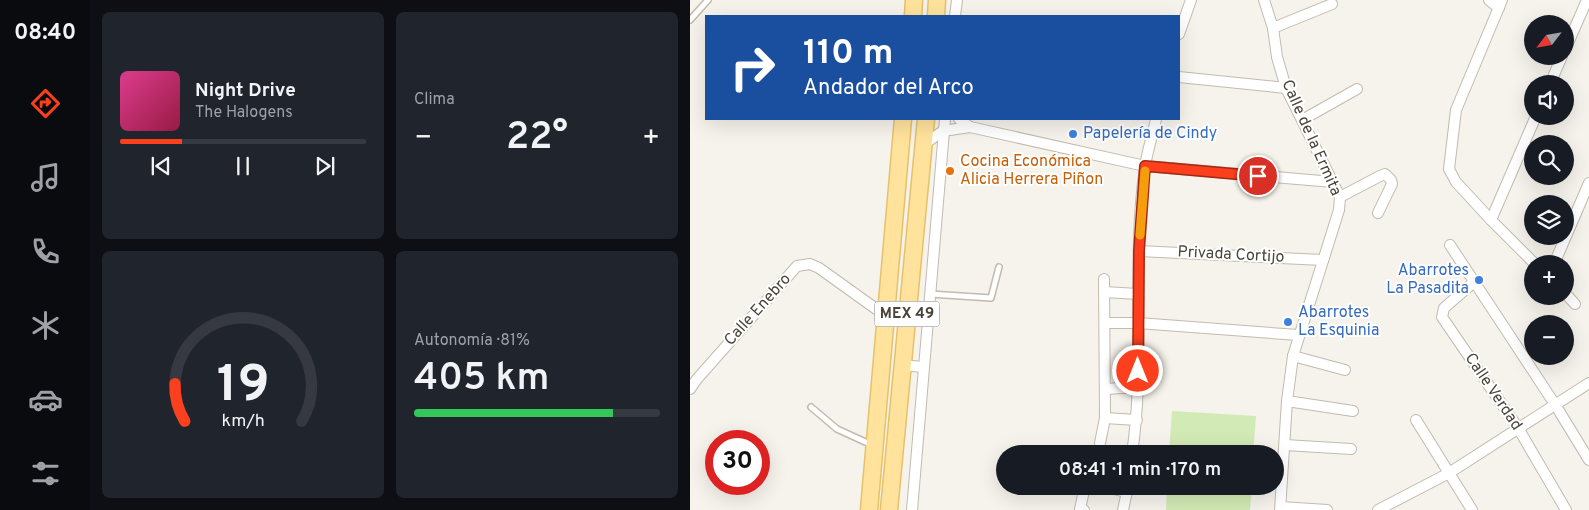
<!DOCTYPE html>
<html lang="es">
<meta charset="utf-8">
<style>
body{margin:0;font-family:Overpass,sans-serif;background:#20242c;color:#f1f3f6;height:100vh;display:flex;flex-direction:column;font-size:19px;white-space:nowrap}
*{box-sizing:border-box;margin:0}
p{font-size:16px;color:#9ea1a6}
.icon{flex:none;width:28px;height:28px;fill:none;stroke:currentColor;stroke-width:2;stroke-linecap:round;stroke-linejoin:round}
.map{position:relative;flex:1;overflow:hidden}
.side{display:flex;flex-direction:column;gap:12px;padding:12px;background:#0d0f14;width:600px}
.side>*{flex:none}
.guide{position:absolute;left:15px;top:15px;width:475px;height:105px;border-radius:0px;box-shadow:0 5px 20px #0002;background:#1a4fa0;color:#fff;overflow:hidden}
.needle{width:32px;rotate:239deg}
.tools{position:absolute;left:834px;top:15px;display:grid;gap:10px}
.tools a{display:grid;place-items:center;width:50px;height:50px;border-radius:50%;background:#171b24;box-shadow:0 5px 20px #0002;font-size:25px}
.speed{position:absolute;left:15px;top:430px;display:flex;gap:10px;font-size:25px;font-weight:700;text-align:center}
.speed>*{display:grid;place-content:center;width:65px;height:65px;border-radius:50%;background:#171b24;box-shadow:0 5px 20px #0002;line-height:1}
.speed .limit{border:8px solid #d22;background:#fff;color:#111}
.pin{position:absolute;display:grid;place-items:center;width:42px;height:42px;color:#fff;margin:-21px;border:2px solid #fff;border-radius:50%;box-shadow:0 1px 5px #0007}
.me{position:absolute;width:55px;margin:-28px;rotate:0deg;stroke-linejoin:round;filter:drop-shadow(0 0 4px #0008)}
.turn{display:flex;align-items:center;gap:18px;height:105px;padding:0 15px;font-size:22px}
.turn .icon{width:65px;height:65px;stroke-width:2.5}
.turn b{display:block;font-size:35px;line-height:42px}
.big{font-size:38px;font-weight:600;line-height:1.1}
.side .card{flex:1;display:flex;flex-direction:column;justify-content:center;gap:8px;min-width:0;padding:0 18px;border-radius:8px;background:#20242c}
.side .dial{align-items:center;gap:0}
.dial svg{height:130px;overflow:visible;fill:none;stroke:#363941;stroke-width:7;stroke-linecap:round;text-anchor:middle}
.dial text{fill:#f1f3f6;stroke:none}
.song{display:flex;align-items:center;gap:15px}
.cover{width:60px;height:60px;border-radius:8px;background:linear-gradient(135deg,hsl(330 70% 55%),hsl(340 70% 35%))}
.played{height:5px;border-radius:2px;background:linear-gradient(90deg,#fc3f1d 25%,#363941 25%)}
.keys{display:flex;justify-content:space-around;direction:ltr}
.heat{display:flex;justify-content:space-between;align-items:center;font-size:28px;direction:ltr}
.charge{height:8px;border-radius:4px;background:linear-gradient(90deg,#34c759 81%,#363941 0)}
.side .tiles{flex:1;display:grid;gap:12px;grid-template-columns:repeat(2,1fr)}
.trip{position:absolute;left:306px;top:445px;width:288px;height:50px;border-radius:25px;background:#171b24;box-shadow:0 5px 20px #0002;font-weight:600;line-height:50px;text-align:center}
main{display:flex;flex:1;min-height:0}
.tab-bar{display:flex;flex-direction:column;width:90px;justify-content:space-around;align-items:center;background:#090b0e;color:#9ea1a6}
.tab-bar .icon{width:35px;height:35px}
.tab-bar .active{color:#fc3f1d}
.tab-bar b{font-size:22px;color:#f1f3f6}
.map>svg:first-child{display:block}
.green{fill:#d2eab5}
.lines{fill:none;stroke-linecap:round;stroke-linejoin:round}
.lane-casing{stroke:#c2bbae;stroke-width:8}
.street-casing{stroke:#c2bbae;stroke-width:12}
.primary-casing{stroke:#e6c16a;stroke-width:19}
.lane{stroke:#fff;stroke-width:5}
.street{stroke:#fff;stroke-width:10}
.primary{stroke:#ffe39c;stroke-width:16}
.route-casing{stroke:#a42913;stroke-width:12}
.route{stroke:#fc3f1d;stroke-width:9}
.slow{stroke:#f59e0b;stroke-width:9}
.shop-dot{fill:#3f7fe0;stroke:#fff;stroke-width:2}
.food-dot{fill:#e8710a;stroke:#fff;stroke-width:2}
.labels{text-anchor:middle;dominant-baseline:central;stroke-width:4;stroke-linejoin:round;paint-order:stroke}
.shield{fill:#fff;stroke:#817c74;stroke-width:1}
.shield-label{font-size:15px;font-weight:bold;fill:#4b4439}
.shop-label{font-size:16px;fill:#366cbe;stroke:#fff;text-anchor:start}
.street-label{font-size:16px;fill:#4b4439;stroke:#fff}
.food-label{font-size:16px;fill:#c56008;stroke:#fff;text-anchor:start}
</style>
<main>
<nav class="tab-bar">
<b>08:40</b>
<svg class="icon active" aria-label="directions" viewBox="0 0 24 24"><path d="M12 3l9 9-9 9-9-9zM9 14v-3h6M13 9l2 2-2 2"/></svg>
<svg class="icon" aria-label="music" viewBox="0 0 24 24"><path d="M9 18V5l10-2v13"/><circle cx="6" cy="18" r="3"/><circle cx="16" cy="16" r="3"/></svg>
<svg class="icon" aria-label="phone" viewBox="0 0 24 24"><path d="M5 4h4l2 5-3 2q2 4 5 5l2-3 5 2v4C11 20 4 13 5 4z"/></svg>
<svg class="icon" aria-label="climate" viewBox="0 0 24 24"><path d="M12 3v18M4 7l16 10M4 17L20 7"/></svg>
<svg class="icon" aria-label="car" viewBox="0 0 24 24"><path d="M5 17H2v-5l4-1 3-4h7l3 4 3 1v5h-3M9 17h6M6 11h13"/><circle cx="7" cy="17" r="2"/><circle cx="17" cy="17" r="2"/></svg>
<svg class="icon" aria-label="filters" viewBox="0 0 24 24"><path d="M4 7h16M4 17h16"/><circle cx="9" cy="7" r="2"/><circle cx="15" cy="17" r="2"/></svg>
</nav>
<section class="side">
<div class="tiles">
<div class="card">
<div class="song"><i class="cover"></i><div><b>Night Drive</b><p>The Halogens</p></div></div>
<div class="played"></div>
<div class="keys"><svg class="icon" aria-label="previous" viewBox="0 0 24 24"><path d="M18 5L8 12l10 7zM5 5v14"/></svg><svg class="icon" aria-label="pause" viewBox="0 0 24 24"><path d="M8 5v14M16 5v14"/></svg><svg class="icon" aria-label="next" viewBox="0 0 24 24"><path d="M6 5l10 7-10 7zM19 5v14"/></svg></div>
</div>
<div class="card"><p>Clima</p>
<div class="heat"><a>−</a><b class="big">22°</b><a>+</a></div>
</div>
<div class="card dial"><svg viewBox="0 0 100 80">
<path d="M14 69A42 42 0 1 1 86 69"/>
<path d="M14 69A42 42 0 0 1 8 46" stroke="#fc3f1d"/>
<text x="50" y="56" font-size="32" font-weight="700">19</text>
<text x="50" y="72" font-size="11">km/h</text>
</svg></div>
<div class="card"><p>Autonomía · 81%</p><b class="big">405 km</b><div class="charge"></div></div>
</div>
</section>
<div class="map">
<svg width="899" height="510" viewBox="0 0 899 510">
<rect width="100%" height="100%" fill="#f6f3ec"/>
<g class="green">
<polygon points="482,411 566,416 563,454 479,454"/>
<polygon points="477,486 562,486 560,510 476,510"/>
</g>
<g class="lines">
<g class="lane-casing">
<g id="lane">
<polyline points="0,20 18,0"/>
<polyline points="240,294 301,298 309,267"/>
<polyline points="121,407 147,429 182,445"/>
</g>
</g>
<g class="street-casing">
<g id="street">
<polyline points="574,0 583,28 587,57 596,88 650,197 649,210 603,356 597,401 590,510"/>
<polyline points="799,0 809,8"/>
<polyline points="812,0 766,110 759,169 766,182 801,220 845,264"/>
<polyline points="265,16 267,0"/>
<polyline points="583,28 642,4"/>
<polyline points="489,34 501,0"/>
<polyline points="875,50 897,0"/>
<polyline points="489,77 596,88"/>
<polyline points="860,84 872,56"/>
<polyline points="269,119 280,127"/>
<polyline points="612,120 667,89"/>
<polyline points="233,145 253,131 280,127 455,166 643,182"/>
<polyline points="650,197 690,176 695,174 701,180 702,184 688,213"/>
<polyline points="801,220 846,116"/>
<polyline points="760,245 866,406 899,460"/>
<polyline points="449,251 633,260"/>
<polyline points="864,264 899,183"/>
<polyline points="784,282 754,308 752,317 828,428 876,510"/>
<polyline points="414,292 448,294"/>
<polyline points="875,293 885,304"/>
<polyline points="415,323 448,323 608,335"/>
<polyline points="603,356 655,370"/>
<polyline points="212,365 233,367"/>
<polyline points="0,389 7,379 107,266 120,264 129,268 196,316"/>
<polyline points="416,389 448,387"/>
<polyline points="597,401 663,411"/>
<polyline points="415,418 447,420"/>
<polyline points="726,420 782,510"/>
<polyline points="410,443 415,418 414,279"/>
<polyline points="595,445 661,449"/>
<path d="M442 454C456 359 441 262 455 167 457 151 463 135 466 119"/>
<polyline points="410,486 437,492"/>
<polyline points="591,507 637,510"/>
<polyline points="222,510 255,119"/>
<polyline points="394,510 390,509 395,486"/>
<polyline points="433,510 438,487"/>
<polyline points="688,510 759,473 899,383"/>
</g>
</g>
<g class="primary-casing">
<g id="primary">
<polyline points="223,16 224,0"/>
<polyline points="246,16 247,0"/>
<polyline points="179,510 213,119"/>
<polyline points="199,510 236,119"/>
</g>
</g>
<use href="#lane" class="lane"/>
<use href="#street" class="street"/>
<use href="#primary" class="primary"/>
</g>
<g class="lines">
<g class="route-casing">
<polyline id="route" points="448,371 449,251 455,166 568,176"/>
</g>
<use href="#route" class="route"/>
<polyline class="slow" points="450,235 455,171"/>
</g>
<g class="shop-dot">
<circle cx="383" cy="134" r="5"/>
<circle cx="789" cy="280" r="5"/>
<circle cx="598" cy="322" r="5"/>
</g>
<circle class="food-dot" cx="260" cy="171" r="5"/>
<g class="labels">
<rect class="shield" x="184.5" y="301.5" width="65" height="25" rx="4"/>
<g class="shield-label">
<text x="217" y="314">MEX 49</text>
</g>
<g class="shop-label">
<text x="393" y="134">Papelería de Cindy</text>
<text x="779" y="271" text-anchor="end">Abarrotes<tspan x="779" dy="18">La Pasadita</tspan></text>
<text x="608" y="313">Abarrotes<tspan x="608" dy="18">La Esquinia</tspan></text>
</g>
<g class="street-label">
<text transform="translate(621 138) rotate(66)">Calle de la Ermita</text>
<text transform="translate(541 255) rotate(3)">Privada Cortijo</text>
<text transform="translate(68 310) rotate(-48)">Calle Enebro</text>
<text transform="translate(803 392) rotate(56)">Calle Verdad</text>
</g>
<g class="food-label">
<text x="270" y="162">Cocina Económica<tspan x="270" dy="18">Alicia Herrera Piñon</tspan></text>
</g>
</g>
</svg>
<div class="tools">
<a><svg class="needle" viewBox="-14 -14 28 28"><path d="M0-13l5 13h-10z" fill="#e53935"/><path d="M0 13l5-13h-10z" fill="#9ea1a6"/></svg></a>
<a><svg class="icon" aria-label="sound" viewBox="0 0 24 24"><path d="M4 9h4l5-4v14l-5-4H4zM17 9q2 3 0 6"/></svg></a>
<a><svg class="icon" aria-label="search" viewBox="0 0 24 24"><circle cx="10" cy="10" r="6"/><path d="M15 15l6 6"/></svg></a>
<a><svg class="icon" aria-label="layers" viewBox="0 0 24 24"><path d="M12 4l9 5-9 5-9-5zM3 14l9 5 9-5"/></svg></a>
<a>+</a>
<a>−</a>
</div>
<div class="speed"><div class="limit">30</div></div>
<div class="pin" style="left:568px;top:176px;background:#d93025"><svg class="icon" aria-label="arrive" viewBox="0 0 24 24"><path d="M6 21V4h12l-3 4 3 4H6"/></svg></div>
<svg class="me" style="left:448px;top:371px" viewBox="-20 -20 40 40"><circle r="17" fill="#fc3f1d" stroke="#fff" stroke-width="3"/><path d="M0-11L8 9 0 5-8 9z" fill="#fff"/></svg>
<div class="trip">08:41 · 1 min · 170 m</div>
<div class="guide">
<div class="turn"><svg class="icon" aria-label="right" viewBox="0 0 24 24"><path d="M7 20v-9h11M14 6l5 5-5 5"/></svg><div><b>110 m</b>Andador del Arco</div></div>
</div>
</div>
</main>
